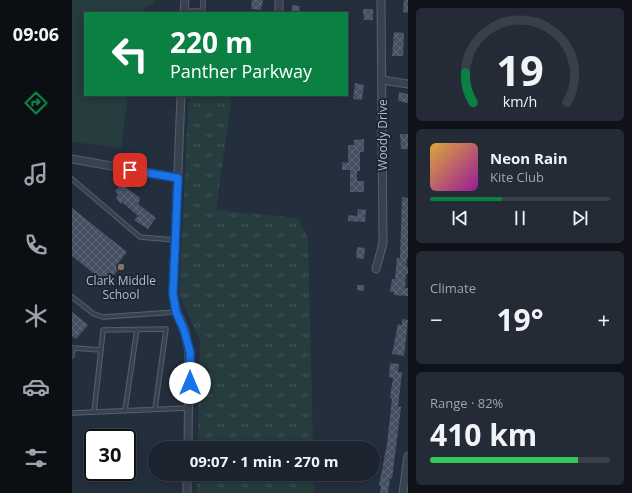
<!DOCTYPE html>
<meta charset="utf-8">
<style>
body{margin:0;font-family:"Open Sans",sans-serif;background:#242b36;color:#f1f3f6;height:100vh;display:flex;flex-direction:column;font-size:15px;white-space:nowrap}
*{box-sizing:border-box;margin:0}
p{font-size:13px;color:#a0a4aa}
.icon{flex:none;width:22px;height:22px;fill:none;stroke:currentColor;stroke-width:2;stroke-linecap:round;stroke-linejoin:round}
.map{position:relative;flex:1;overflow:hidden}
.details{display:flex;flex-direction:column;gap:8px;padding:8px;background:#0f1319;width:224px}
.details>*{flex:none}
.top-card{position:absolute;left:12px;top:12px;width:264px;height:84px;border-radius:0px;box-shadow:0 2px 10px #0003,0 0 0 1px #39404a;background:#0b8043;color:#fff;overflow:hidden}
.speed{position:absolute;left:12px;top:429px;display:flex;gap:8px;font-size:20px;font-weight:700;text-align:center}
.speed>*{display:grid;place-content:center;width:52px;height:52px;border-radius:50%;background:#1b232e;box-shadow:0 2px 10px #0003,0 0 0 1px #39404a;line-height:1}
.speed .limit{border:2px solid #111;border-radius:6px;background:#fff;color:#111}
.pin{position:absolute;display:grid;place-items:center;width:34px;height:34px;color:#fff;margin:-17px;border-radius:8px;box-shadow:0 2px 6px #0006}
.me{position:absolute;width:44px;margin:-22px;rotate:0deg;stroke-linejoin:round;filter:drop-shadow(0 0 3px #0008)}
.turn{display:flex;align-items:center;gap:14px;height:84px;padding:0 20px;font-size:18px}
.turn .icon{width:52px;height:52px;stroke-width:2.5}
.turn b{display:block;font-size:28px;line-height:34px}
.big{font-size:30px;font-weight:700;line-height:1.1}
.details .card{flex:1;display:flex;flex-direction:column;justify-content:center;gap:6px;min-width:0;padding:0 14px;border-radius:6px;background:#242b36}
.details .dial{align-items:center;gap:0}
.dial svg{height:104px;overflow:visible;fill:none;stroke:#39404a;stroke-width:7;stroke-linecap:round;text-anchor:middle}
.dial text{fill:#f1f3f6;stroke:none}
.song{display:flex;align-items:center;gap:12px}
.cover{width:48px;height:48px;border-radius:6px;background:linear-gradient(135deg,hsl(40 70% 55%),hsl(300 70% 35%))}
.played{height:4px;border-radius:2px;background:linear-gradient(90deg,#0b8043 40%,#39404a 40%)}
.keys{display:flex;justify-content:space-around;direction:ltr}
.heat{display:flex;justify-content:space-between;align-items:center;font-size:22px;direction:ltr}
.charge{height:6px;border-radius:3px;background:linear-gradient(90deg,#34c759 82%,#39404a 0)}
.trip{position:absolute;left:76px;top:441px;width:232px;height:40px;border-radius:20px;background:#1b232e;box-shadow:0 2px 10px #0003,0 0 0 1px #39404a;font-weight:700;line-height:40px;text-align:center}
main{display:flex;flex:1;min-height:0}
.tab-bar{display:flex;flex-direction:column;width:72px;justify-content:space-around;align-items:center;background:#0b0e12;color:#a0a4aa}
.tab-bar .icon{width:28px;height:28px}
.tab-bar .on{color:#0b8043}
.tab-bar b{font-size:18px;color:#f1f3f6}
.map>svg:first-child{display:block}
.grass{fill:url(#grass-tufts)}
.park{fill:#263c3f}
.building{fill:url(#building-cross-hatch)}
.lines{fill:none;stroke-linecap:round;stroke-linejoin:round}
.lane-casing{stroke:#565f6c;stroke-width:5.5}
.street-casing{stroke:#565f6c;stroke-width:9}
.lane{stroke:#38414e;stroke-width:3.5}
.street{stroke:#38414e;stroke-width:7}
.route-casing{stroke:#114b97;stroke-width:10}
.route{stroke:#1a73e8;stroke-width:7}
.education-dot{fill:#8d6e63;stroke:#1d2633;stroke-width:1.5}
.labels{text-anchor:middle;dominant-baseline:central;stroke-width:4;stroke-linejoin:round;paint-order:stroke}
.street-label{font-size:12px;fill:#b4bcc9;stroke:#1d2633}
.poi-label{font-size:12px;fill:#b4bcc9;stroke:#1d2633}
</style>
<main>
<nav class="tab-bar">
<b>09:06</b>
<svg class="icon on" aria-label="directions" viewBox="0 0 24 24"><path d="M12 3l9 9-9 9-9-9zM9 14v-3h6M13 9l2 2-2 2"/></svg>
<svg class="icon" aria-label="music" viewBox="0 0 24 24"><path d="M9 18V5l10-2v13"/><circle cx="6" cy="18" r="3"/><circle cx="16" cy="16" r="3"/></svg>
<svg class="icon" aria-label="phone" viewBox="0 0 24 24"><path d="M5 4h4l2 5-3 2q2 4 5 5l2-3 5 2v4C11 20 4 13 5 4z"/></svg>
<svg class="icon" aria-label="climate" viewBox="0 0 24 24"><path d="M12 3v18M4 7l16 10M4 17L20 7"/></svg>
<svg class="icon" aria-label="car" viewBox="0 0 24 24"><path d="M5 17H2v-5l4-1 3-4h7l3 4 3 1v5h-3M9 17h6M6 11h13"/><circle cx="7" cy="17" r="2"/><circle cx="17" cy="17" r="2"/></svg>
<svg class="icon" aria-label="filters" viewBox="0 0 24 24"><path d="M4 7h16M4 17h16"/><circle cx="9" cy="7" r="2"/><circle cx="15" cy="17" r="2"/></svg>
</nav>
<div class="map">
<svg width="336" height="493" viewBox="0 0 336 493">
<defs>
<pattern id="grass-tufts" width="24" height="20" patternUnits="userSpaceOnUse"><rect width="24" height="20" fill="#263c3f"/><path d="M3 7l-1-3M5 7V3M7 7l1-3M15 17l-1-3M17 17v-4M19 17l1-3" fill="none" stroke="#435659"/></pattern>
<pattern id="building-cross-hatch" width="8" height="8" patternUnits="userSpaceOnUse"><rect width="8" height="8" fill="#455162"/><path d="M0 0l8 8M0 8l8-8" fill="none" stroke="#5d6877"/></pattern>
</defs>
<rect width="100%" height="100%" fill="#242f3e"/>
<g class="grass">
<polygon points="117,95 160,95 144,210 226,218 236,238 241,448 126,448 128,341 107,294"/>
<rect x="125" y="474" width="117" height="19"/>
</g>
<polygon class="park" points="0,0 83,0 83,2 73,8 72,13 13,13 13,95 56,95 49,148 0,142"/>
<g class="building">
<polygon points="180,0 191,0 189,10 179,9"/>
<polygon points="332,0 336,0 336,13 331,12"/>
<polygon points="220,5 228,6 227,13 219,13"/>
<polygon points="291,9 301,9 301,20 292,20"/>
<polygon points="322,32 332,33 331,56 320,56"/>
<polygon points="283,83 292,85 290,100 281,99"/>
<polygon points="327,92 336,94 336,103 326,101"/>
<polygon points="328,134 336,134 336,149 329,149"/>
<polygon points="292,139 292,152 288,152 288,171 285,171 285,181 292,181 292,192 278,192 278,170 270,170 270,162 276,163 276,145 282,145 282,140"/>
<polygon points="49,184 67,197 68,200 66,204 84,218 76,229 62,220 66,216 50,202 49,204 44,198 46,195 43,191"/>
<polygon points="330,197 336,198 336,255 334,266 336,267 336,274 334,274 333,288 336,288 336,296 322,295 322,292 318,292 320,279 323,279 325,258 328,258"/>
<polygon points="0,208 55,252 47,262 51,264 42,275 38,273 31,281 0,256"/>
<polygon points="286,209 294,210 293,222 276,221 276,215 285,216"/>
<polygon points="285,247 293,248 292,259 284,258"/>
<polygon points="285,285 292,285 292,291 285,290"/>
<polygon points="0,312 16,325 4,339 0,336"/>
<polygon points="330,319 336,320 332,356 320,354 326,324 330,325"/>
<polygon points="318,363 327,364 326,372 330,372 326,407 329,407 320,479 318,478 316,493 308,493 309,486 307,485 315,444 320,399 318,398 321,378 317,377"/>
</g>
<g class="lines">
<g class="lane-casing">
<g id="lane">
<polyline points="112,11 129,11 131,8 131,0"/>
<polyline points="0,179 68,237 103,240"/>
<polyline points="0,297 22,314 31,317 105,312"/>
<polyline points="0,356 1,348 29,350 31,330 94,329 83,409"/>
<polyline points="53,410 65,329"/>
<polyline points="22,412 29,350"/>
<polyline points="0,413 116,408"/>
</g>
</g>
<g class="street-casing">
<g id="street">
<polyline points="112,13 113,0"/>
<polyline points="207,13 207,0"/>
<polyline points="310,80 336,84"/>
<polyline points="109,95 101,294 105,312 113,330 117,352 116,448"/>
<polyline points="0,159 106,178"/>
<polyline points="304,269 311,243 309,0"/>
<polyline points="115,493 115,474"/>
<polyline points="331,493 336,456"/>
</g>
</g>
<use href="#lane" class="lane"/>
<use href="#street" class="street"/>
</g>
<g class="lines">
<g class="route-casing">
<polyline id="route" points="58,170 106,178 101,294 104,312 112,330 118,352 118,383"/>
</g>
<use href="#route" class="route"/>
</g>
<circle class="education-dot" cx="49" cy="267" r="4"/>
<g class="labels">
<g class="street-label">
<text transform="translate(310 135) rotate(-90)">Woody Drive</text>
</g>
<g class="poi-label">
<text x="49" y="280">Clark Middle<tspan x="49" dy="14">School</tspan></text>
</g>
</g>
</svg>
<div class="speed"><div class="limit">30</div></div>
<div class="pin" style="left:58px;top:170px;background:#d93025"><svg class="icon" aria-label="arrive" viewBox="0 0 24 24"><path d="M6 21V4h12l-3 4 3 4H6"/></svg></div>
<svg class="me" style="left:118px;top:383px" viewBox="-20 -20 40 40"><circle r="19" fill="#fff"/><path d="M0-13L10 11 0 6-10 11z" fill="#1a73e8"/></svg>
<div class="trip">09:07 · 1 min · 270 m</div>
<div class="top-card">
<div class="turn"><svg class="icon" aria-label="left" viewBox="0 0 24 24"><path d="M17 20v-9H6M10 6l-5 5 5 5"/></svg><div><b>220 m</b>Panther Parkway</div></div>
</div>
</div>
<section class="details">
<div class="card dial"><svg viewBox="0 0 100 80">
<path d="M14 69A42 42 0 1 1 86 69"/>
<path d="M14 69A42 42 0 0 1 8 46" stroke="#0b8043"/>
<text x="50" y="56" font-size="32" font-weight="700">19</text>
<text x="50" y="72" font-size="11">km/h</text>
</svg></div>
<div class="card">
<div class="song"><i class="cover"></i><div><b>Neon Rain</b><p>Kite Club</p></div></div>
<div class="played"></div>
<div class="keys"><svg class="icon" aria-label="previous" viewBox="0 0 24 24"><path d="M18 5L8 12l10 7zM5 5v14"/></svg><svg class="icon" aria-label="pause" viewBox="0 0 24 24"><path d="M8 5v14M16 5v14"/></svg><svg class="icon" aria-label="next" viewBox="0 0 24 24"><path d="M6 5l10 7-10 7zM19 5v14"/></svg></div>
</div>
<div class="card"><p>Climate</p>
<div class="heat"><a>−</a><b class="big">19°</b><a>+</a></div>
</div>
<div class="card"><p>Range · 82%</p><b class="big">410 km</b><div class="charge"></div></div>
</section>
</main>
